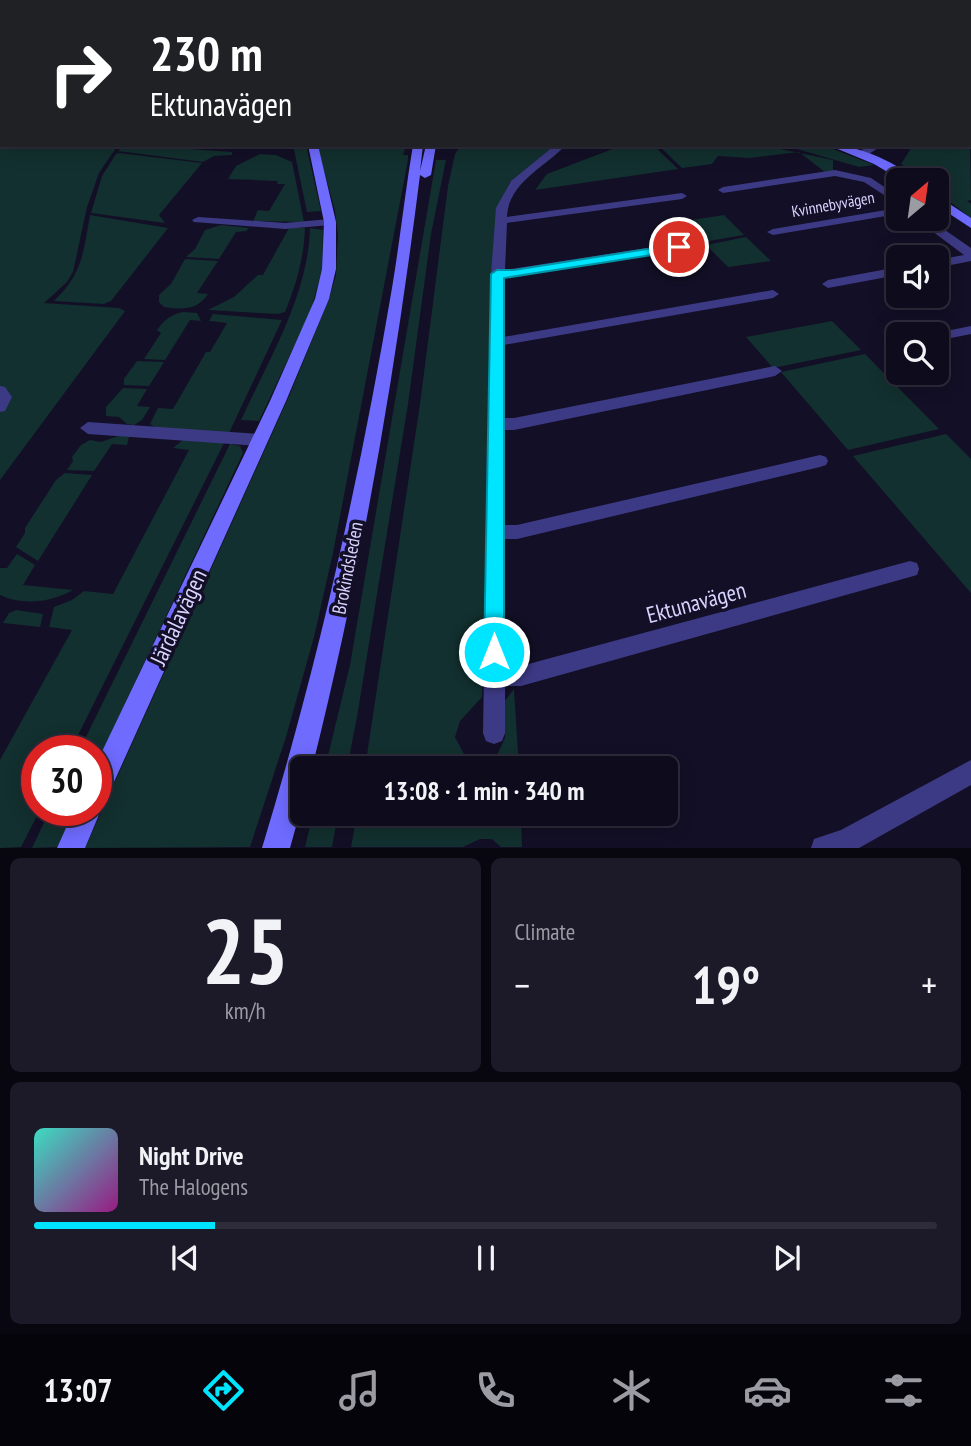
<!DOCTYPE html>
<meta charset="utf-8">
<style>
body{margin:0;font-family:"PT Sans Narrow",sans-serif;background:#1c1929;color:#f1f3f6;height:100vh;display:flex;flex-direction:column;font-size:26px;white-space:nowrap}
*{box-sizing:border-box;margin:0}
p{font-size:23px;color:#9b9ba3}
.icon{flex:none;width:38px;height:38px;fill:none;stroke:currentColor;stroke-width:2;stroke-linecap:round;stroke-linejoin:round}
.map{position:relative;height:848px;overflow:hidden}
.drawer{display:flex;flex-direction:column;gap:10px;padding:10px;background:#08060f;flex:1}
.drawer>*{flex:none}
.guide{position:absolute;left:0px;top:0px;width:971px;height:147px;box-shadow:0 4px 18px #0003,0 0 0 2px #2e2b3b;background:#202124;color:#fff;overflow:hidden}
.needle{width:46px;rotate:29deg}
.fabs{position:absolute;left:886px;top:168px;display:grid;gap:14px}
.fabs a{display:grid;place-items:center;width:63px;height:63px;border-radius:10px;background:#0e0b1c;box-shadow:0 4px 18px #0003,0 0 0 2px #2e2b3b;font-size:35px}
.speed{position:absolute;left:21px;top:735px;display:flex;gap:14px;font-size:35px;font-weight:700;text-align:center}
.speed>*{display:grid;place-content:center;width:91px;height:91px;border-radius:50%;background:#0e0b1c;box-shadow:0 4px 18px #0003,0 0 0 2px #2e2b3b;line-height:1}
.speed .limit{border:10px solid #d22;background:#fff;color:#111}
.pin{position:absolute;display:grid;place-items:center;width:60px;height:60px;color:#fff;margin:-30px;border:4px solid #fff;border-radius:50%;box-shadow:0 2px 7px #0007}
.me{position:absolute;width:77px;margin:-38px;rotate:0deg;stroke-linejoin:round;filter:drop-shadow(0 0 5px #0008)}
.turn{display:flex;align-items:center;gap:24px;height:147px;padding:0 35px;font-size:32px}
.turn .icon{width:91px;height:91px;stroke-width:2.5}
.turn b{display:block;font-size:49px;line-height:60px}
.big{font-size:52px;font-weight:800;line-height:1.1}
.drawer .card{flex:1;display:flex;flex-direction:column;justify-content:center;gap:10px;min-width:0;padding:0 24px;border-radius:10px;background:#1c1929}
.drawer .dial{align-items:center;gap:0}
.dial b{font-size:91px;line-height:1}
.song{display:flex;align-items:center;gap:21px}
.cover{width:84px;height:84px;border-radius:10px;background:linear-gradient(135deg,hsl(170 70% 55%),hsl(310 70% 35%))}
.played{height:7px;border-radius:4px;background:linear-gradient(90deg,#00e5ff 20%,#2e2b3b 20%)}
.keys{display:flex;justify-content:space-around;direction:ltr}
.heat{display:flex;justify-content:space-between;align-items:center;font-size:38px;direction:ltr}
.drawer .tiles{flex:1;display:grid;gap:10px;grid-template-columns:1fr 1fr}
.card:last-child{grid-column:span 2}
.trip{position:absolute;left:290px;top:756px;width:388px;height:70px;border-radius:10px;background:#0e0b1c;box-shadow:0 4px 18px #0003,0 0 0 2px #2e2b3b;font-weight:800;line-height:70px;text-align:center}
.dock{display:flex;height:112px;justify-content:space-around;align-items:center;background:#06040b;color:#9b9ba3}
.dock .icon{width:49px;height:49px}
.dock .selected{color:#00e5ff}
.dock b{font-size:32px;color:#f1f3f6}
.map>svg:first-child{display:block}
.green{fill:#12302f}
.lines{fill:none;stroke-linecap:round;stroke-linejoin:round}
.street{fill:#3d3a85;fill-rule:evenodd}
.secondary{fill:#6f6bff;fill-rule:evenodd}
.wall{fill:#312854}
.building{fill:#433a66;stroke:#5a527e;stroke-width:2}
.route{fill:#00e5ff;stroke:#0095a6;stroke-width:2}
.labels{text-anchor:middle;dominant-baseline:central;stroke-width:7;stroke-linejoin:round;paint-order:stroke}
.far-street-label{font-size:16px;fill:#d9d4ff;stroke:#130f26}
.street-label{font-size:19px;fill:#d9d4ff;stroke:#130f26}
.near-street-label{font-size:23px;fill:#d9d4ff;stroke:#130f26}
</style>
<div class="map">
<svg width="971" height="848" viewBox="0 0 971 848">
<rect width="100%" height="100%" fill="#130f26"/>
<g class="green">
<polygon points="970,138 971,200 967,201 971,204 971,218 936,191 936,180 922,180 901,164 913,145 970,145"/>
<polygon points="52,145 118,145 99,173 87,207 73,272 67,282 44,303 119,308 125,311 0,480 0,410 6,393 0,386 0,146 49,148"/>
<polygon points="132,145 232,152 232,155 214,156 203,162 118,151 123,146"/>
<polygon points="293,145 306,145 321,211 307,212"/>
<polygon points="317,145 406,145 403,155 408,155 408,160 333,553 314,637 286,737 250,847 85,848 290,394 329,299 336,275 338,235 335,211"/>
<polygon points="461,145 555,145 510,182 497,208 490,299 482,697 460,721 455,737 466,758 478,762 497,755 505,738 504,702 514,689 519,768 365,768 420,404 448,186 455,154"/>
<polygon points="623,145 653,145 678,169 535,190 547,174"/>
<polygon points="658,145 780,149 833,160 833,171 825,172 799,152 749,158 718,156 712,164 682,168"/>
<polygon points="702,145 823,145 874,165 859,167 794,148"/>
<polygon points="116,154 119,153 202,163 159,215 165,223 91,213 102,176"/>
<polygon points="260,154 276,155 292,162 304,222 253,221 258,210 269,211 285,184 277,184 278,181 228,179 236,166"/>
<polygon points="436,160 446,160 431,234 408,404 357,717 347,768 325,768 350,665"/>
<path d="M90 215 168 228 111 301 104 304 54 301C83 273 83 253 90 215Z"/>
<polygon points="724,215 744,235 703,242 685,221"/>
<polygon points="221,225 249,228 246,231 236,232 219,259 186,257 195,249 205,230"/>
<path d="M289 228H305C304 258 296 285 285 312L278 314 208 310 234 297 258 275H263Z"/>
<path d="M310 228 323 230 322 269 311 310 259 421 241 420C269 359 308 296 310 228Z"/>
<polygon points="746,237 771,261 728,267 706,245"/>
<path d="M185 259 218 261 197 293 208 294C198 310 181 310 164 307L159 302V295L171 284Z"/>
<path d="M183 312 197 313 201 321 190 320 165 360 144 359 161 333 157 330C163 321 171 314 183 312Z"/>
<polygon points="213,314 282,320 229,433 155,427 150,424 158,408 173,409 206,352 210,352 227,323 209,321"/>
<polygon points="832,321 861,350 773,368 746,337"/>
<polygon points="865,354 939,429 848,450 781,372"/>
<polygon points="137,361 164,362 149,386 124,385 124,379"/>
<polygon points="123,388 147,389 137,406 150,407 142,420 134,425 127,424 119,417 106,416 106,407"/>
<polygon points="946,434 971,459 971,593 853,456"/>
<polygon points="121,435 129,437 127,445 112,444 94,471 67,470 73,461 72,457 81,445 90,440 101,442"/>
<polygon points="183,440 224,443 70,751 37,751 37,810 40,810 21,847 0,848 0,760 72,630 49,627 54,607 72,600 84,591 113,594 189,450 173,448"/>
<polygon points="230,444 240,446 243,453 96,765 96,751 79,751"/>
<polygon points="65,473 92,475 38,561 16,547 25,533 25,528 56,480"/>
<path d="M17 554 35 565 23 585 73 590C52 602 23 606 0 595V568H7Z"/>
<polygon points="16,610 43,614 40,627 3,623 9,613"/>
<polygon points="50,810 75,810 58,847 32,848"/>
<polygon points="313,814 338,814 332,847 305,847"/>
<polygon points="357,814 521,814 522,847 501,847 492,839 480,839 463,847 351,847"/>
</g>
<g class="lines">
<g class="street">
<polygon points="634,0 641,0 642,2 635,2"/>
<polygon points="730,0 773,0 776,2 730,2"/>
<polygon points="845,0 852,0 854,2 846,2"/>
<rect x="970" y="33" width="1" height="4"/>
<polygon points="970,76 971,77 971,83 970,82"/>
<path d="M555 145H566C545 167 508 183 507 217L682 193 687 196 682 199 507 223 505 270 679 243 685 247 679 251 505 278 503 337 773 290 779 294 773 298 503 345V418H514L775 366 782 371 775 376 514 430H503L504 525H517L820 455 826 457 828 461 826 465 820 467 517 539H504L505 666H521L910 561 917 563 919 569 917 575 910 577 521 686H505V733L502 741 494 744 486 741 483 733 491 274 496 208 511 181Z"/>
<polygon points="870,145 882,145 865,157 857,157 857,153"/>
<polygon points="835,170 871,178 898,196 898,204 864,182 835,176 723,193 718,190 723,187"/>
<polygon points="898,208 898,214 773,235 767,232 773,229"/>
<polygon points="198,217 285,223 330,219 336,222 330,225 285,229 194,222 192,220"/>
<polygon points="916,219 929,219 971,248 971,261 936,268 936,260 964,255"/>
<polygon points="898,267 898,275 828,288 822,284 828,280"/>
<polygon points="971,326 971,334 936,341 936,334 931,334"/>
<polygon points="898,341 898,350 890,349 888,346 890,343"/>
<polygon points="0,386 5,387 12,397 5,411 0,412"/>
<polygon points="88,422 259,434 265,436 267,440 265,444 259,446 88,434 80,428"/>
<polygon points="971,760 971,785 859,848 811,848 814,839 841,830"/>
</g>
<g class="secondary">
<rect x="435" y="0" width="8" height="2"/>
<rect x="455" y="0" width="8" height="2"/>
<rect x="0" y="87" width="2" height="6"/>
<polygon points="308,145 318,145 336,222 336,269 329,299 286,401 105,802 99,805 101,810 85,848 57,848 74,810 96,810 96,764 270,401 315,299 322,269 324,222"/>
<path d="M413 145H423L420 171 426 145H436L431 175 425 178 420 175C395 375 361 573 312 768H303V801L290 848H262C318 664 360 477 392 288 400 240 405 193 413 145Z"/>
<path d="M828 145C856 145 894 160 915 180H901L874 164Z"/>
<polygon points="936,195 971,218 971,228 936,205"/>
</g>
</g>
<rect class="wall" x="0" y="120" width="2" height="25"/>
<g class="building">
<polygon points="240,0 357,0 355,2 238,2"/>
<rect x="0" y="109" width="2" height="11"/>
</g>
<polygon class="route" points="679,244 684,245 684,250 504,278 504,652 501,658 494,661 487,658 484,652 491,274 497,270 514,270"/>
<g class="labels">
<g class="far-street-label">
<text transform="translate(833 204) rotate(-10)">Kvinnebyvägen</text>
</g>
<g class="street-label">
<text transform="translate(347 568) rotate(-79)">Brokindsleden</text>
</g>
<g class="near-street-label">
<text transform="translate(696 602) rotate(-15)">Ektunavägen</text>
<text transform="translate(178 617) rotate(-65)">Järdalavägen</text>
</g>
</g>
</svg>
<div class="fabs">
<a><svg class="needle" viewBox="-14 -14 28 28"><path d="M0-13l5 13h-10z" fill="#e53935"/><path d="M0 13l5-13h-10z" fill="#9b9ba3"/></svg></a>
<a><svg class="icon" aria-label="sound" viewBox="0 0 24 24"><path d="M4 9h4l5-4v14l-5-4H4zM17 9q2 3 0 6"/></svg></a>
<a><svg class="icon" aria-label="search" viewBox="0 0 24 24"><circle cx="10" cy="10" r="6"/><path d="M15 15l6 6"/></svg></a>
</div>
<div class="speed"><div class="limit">30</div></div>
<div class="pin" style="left:679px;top:247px;background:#d93025"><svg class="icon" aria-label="arrive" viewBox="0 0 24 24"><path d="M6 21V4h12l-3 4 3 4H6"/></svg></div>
<svg class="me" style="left:494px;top:652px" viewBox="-20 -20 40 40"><circle r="17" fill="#00e5ff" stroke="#fff" stroke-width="3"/><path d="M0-11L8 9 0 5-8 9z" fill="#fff"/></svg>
<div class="trip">13:08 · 1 min · 340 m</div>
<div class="guide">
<div class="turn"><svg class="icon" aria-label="right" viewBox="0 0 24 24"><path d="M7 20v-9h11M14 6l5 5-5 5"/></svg><div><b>230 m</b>Ektunavägen</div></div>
</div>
</div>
<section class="drawer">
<div class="tiles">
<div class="card dial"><b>25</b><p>km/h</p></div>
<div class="card"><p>Climate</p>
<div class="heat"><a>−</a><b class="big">19°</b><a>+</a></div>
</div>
<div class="card">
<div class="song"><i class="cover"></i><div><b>Night Drive</b><p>The Halogens</p></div></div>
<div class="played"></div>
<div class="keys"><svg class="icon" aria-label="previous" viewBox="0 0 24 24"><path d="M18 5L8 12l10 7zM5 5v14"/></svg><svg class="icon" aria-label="pause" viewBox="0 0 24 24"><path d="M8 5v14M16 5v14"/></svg><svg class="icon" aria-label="next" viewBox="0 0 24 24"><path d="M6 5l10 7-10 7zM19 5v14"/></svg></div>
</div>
</div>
</section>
<nav class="dock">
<b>13:07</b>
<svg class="icon selected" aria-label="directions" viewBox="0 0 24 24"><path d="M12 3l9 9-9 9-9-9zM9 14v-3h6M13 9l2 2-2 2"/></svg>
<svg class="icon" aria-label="music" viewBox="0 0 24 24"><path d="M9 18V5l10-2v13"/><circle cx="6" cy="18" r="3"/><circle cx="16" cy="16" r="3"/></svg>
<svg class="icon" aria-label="phone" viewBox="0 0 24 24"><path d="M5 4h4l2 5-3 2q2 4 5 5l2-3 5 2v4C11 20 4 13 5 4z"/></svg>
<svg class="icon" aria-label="climate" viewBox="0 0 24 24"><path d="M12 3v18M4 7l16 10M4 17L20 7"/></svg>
<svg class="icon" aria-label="car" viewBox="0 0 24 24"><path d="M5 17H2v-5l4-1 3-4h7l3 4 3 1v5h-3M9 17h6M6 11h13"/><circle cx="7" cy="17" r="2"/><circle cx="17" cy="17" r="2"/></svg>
<svg class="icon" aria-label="filters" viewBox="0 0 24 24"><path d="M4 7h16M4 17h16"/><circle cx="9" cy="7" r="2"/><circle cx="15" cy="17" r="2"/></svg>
</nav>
